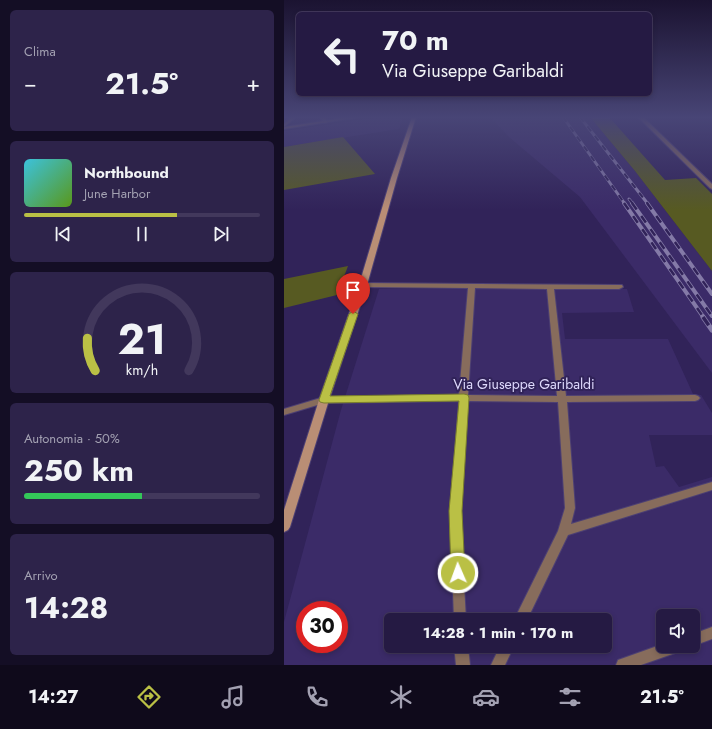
<!DOCTYPE html>
<html lang="it">
<meta charset="utf-8">
<style>
body{margin:0;font-family:Jost,sans-serif;background:#2d234a;color:#f1f3f6;height:100vh;display:flex;flex-direction:column;font-size:15px;white-space:nowrap}
*{box-sizing:border-box;margin:0}
p{font-size:13px;color:#a3a1b2}
.icon{flex:none;width:22px;height:22px;fill:none;stroke:currentColor;stroke-width:2;stroke-linecap:round;stroke-linejoin:round}
.map{position:relative;flex:1;overflow:hidden}
.sheet{display:flex;flex-direction:column;gap:10px;padding:10px;background:#140e25;width:284px}
.sheet>*{flex:none}
.guide{position:absolute;left:12px;top:12px;width:356px;height:84px;border-radius:6px;box-shadow:0 2px 6px #0003,0 0 0 1px #42385c;background:#251a43;color:#f1f3f6;overflow:hidden}
.tools{position:absolute;left:372px;top:609px;display:grid;gap:8px}
.tools a{display:grid;place-items:center;width:44px;height:44px;border-radius:6px;background:#251a43;box-shadow:0 2px 6px #0003,0 0 0 1px #42385c;font-size:20px}
.speed{position:absolute;left:12px;top:601px;display:flex;gap:8px;font-size:20px;font-weight:700;text-align:center}
.speed>*{display:grid;place-content:center;width:52px;height:52px;border-radius:50%;background:#251a43;box-shadow:0 2px 6px #0003,0 0 0 1px #42385c;line-height:1}
.speed .limit{border:6px solid #d22;background:#fff;color:#111}
.pin{position:absolute;display:grid;place-items:center;width:34px;height:34px;color:#fff;margin:-41px -17px;border-radius:50% 50% 50% 0;rotate:-45deg;box-shadow:0 0 4px #0007}
.pin .icon{rotate:45deg}
.me{position:absolute;width:44px;margin:-22px;rotate:358deg;stroke-linejoin:round;filter:drop-shadow(0 0 3px #0008)}
.turn{display:flex;align-items:center;gap:14px;height:84px;padding:0 20px;font-size:18px}
.turn .icon{width:52px;height:52px;stroke-width:2.5}
.turn b{display:block;font-size:28px;line-height:34px}
.big{font-size:30px;font-weight:700;line-height:1.1}
.sheet .tile{flex:1;display:flex;flex-direction:column;justify-content:center;gap:6px;min-width:0;padding:0 14px;border-radius:6px;background:#2d234a}
.sheet .dial{align-items:center;gap:0}
.dial svg{height:104px;overflow:visible;fill:none;stroke:#42385c;stroke-width:7;stroke-linecap:round;text-anchor:middle}
.dial text{fill:#f1f3f6;stroke:none}
.song{display:flex;align-items:center;gap:12px}
.cover{width:48px;height:48px;border-radius:6px;background:linear-gradient(135deg,hsl(190 70% 55%),hsl(90 70% 35%))}
.played{height:4px;border-radius:2px;background:linear-gradient(90deg,#bac045 65%,#42385c 65%)}
.keys{display:flex;justify-content:space-around;direction:ltr}
.heat{display:flex;justify-content:space-between;align-items:center;font-size:22px;direction:ltr}
.charge{height:6px;border-radius:3px;background:linear-gradient(90deg,#34c759 50%,#42385c 0)}
.trip{position:absolute;left:100px;top:613px;width:228px;height:40px;border-radius:6px;background:#251a43;box-shadow:0 2px 6px #0003,0 0 0 1px #42385c;font-weight:700;line-height:40px;text-align:center}
.tabs{display:flex;height:64px;justify-content:space-around;align-items:center;background:#0f0a1b;color:#a3a1b2}
.tabs .icon{width:28px;height:28px}
.tabs .active{color:#bac045}
.tabs b{font-size:18px;color:#f1f3f6}
main{display:flex;flex:1;min-height:0}
.map>svg:first-child{display:block}
.built{fill:#3b2b68;fill-rule:evenodd}
.green{fill:#575a22}
.lines{fill:none;stroke-linecap:round;stroke-linejoin:round}
.minor-casing{stroke:#4d4073;stroke-width:2}
.tertiary-casing{stroke:#4d4073;stroke-width:2}
.secondary-casing{stroke:#4d4073;stroke-width:2}
.minor{fill:#876c5c;fill-rule:evenodd}
.tertiary{fill:#876c5c;fill-rule:evenodd}
.secondary{fill:#b98e75;fill-rule:evenodd}
.rail-far2-casing{stroke:#847aa7;stroke-width:3}
.rail-far1-casing{stroke:#847aa7;stroke-width:4}
.rail-casing{stroke:#847aa7;stroke-width:5}
.rail-far2{stroke:#312359;stroke-width:2;stroke-dasharray:6;stroke-linecap:butt}
.rail-far1{stroke:#312359;stroke-width:2.5;stroke-dasharray:8;stroke-linecap:butt}
.rail{stroke:#312359;stroke-width:3.5;stroke-dasharray:10;stroke-linecap:butt}
.route{fill:#bac045;stroke:#797d2d}
.labels{text-anchor:middle;dominant-baseline:central;stroke-width:4;stroke-linejoin:round;paint-order:stroke}
.street-label{font-size:14px;fill:#dfdafd;stroke:#312359}
</style>
<main>
<section class="sheet">
<div class="tile"><p>Clima</p>
<div class="heat"><a>−</a><b class="big">21.5°</b><a>+</a></div>
</div>
<div class="tile">
<div class="song"><i class="cover"></i><div><b>Northbound</b><p>June Harbor</p></div></div>
<div class="played"></div>
<div class="keys"><svg class="icon" aria-label="previous" viewBox="0 0 24 24"><path d="M18 5L8 12l10 7zM5 5v14"/></svg><svg class="icon" aria-label="pause" viewBox="0 0 24 24"><path d="M8 5v14M16 5v14"/></svg><svg class="icon" aria-label="next" viewBox="0 0 24 24"><path d="M6 5l10 7-10 7zM19 5v14"/></svg></div>
</div>
<div class="tile dial"><svg viewBox="0 0 100 80">
<path d="M14 69A42 42 0 1 1 86 69"/>
<path d="M14 69A42 42 0 0 1 8 44" stroke="#bac045"/>
<text x="50" y="56" font-size="32" font-weight="700">21</text>
<text x="50" y="72" font-size="11">km/h</text>
</svg></div>
<div class="tile"><p>Autonomia · 50%</p><b class="big">250 km</b><div class="charge"></div></div>
<div class="tile"><p>Arrivo</p><b class="big">14:28</b></div>
</section>
<div class="map">
<svg width="428" height="665" viewBox="0 0 428 665">
<rect width="100%" height="100%" fill="#312359"/>
<g class="built">
<polygon points="95,117 119,117 115,129 0,147 0,131"/>
<polygon points="306,117 351,171 428,271 428,373 296,197 225,137 207,118"/>
<path d="M95 289H343L350 312 278 313 281 339H384L409 394 417 395 428 413V435H365L372 467 380 466 395 487 428 477V665H0V622L57 410ZM21 610H55V644H21ZM379 616H409V646H379ZM107 620H321V646H107Z"/>
</g>
<g class="green">
<polygon points="306,117 325,117 381,180 412,178 428,194 428,271 351,171"/>
<polygon points="59,137 91,174 0,190 0,147"/>
<polygon points="64,266 53,295 0,308 0,279"/>
</g>
<g class="lines">
<g class="minor-casing">
<g id="minor">
<polygon points="7,117 12,117 0,127 0,124"/>
<polygon points="36,117 40,117 44,122 40,123"/>
<polygon points="354,117 359,117 428,184 428,189 426,188"/>
<path d="M76 283 338 285 339 287 335 289H270L282 396 411 395 414 396 416 398 414 400 411 401 283 402 291 508 287 524 428 482V490L284 535 243 620H230L274 531 281 508 274 402 184 401 176 511 182 620H170L166 511 175 401 40 403 0 415V409L40 397 175 395 184 288 79 287H76L75 285ZM191 288 263 289 273 396 184 395Z"/>
<polygon points="428,627 428,639 409,646 408,646 409,634"/>
<polygon points="379,644 379,646 399,646 397,651 357,665 332,665 334,660"/>
<polygon points="170,646 184,646 186,665 172,665"/>
<polygon points="216,646 230,646 221,665 207,665"/>
</g>
</g>
<g class="tertiary-casing">
<polygon id="tertiary" points="65,117 76,117 0,129 0,127"/>
</g>
<g class="secondary-casing">
<polygon id="secondary" points="128,117 132,117 113,178 83,285 45,400 6,527 4,530 0,532 0,510 35,400 75,285 107,178"/>
</g>
<use href="#minor" class="minor"/>
<use href="#tertiary" class="tertiary"/>
<use href="#secondary" class="secondary"/>
<g class="rail-far2-casing">
<g id="rail-far2">
<polyline points="279,117 341,204"/>
<polyline points="296,117 364,204"/>
<polyline points="345,199 349,204"/>
</g>
</g>
<g class="rail-far1-casing">
<g id="rail-far1">
<polyline points="340,203 420,318"/>
<polyline points="348,203 428,316"/>
<polyline points="363,203 428,294"/>
</g>
</g>
<g class="rail-casing">
<polyline id="rail" points="419,317 428,330"/>
</g>
<use href="#rail-far2" class="rail-far2"/>
<use href="#rail-far1" class="rail-far1"/>
<use href="#rail" class="rail"/>
</g>
<linearGradient id="sky" x2="0" y2="1"><stop stop-color="#1b1331"/><stop offset="0.56" stop-color="#484576"/><stop offset="1" stop-color="#484576" stop-opacity="0"/></linearGradient>
<rect width="428" height="210" fill="url(#sky)"/>
<polygon class="route" points="69,311 74,314 46,396 180,394 184,395 185,398 178,511 181,573 179,578 174,579 169,578 167,573 165,511 175,401 40,403 36,402 35,400 65,314"/>
<g class="labels">
<g class="street-label">
<text x="240" y="384">Via Giuseppe Garibaldi</text>
</g>
</g>
</svg>
<div class="tools">
<a><svg class="icon" aria-label="sound" viewBox="0 0 24 24"><path d="M4 9h4l5-4v14l-5-4H4zM17 9q2 3 0 6"/></svg></a>
</div>
<div class="speed"><div class="limit">30</div></div>
<div class="pin" style="left:69px;top:314px;background:#d93025"><svg class="icon" aria-label="arrive" viewBox="0 0 24 24"><path d="M6 21V4h12l-3 4 3 4H6"/></svg></div>
<svg class="me" style="left:174px;top:573px" viewBox="-20 -20 40 40"><circle r="17" fill="#bac045" stroke="#fff" stroke-width="3"/><path d="M0-11L8 9 0 5-8 9z" fill="#fff"/></svg>
<div class="trip">14:28 · 1 min · 170 m</div>
<div class="guide">
<div class="turn"><svg class="icon" aria-label="left" viewBox="0 0 24 24"><path d="M17 20v-9H6M10 6l-5 5 5 5"/></svg><div><b>70 m</b>Via Giuseppe Garibaldi</div></div>
</div>
</div>
</main>
<nav class="tabs">
<b>14:27</b>
<svg class="icon active" aria-label="directions" viewBox="0 0 24 24"><path d="M12 3l9 9-9 9-9-9zM9 14v-3h6M13 9l2 2-2 2"/></svg>
<svg class="icon" aria-label="music" viewBox="0 0 24 24"><path d="M9 18V5l10-2v13"/><circle cx="6" cy="18" r="3"/><circle cx="16" cy="16" r="3"/></svg>
<svg class="icon" aria-label="phone" viewBox="0 0 24 24"><path d="M5 4h4l2 5-3 2q2 4 5 5l2-3 5 2v4C11 20 4 13 5 4z"/></svg>
<svg class="icon" aria-label="climate" viewBox="0 0 24 24"><path d="M12 3v18M4 7l16 10M4 17L20 7"/></svg>
<svg class="icon" aria-label="car" viewBox="0 0 24 24"><path d="M5 17H2v-5l4-1 3-4h7l3 4 3 1v5h-3M9 17h6M6 11h13"/><circle cx="7" cy="17" r="2"/><circle cx="17" cy="17" r="2"/></svg>
<svg class="icon" aria-label="filters" viewBox="0 0 24 24"><path d="M4 7h16M4 17h16"/><circle cx="9" cy="7" r="2"/><circle cx="15" cy="17" r="2"/></svg>
<b>21.5°</b>
</nav>
